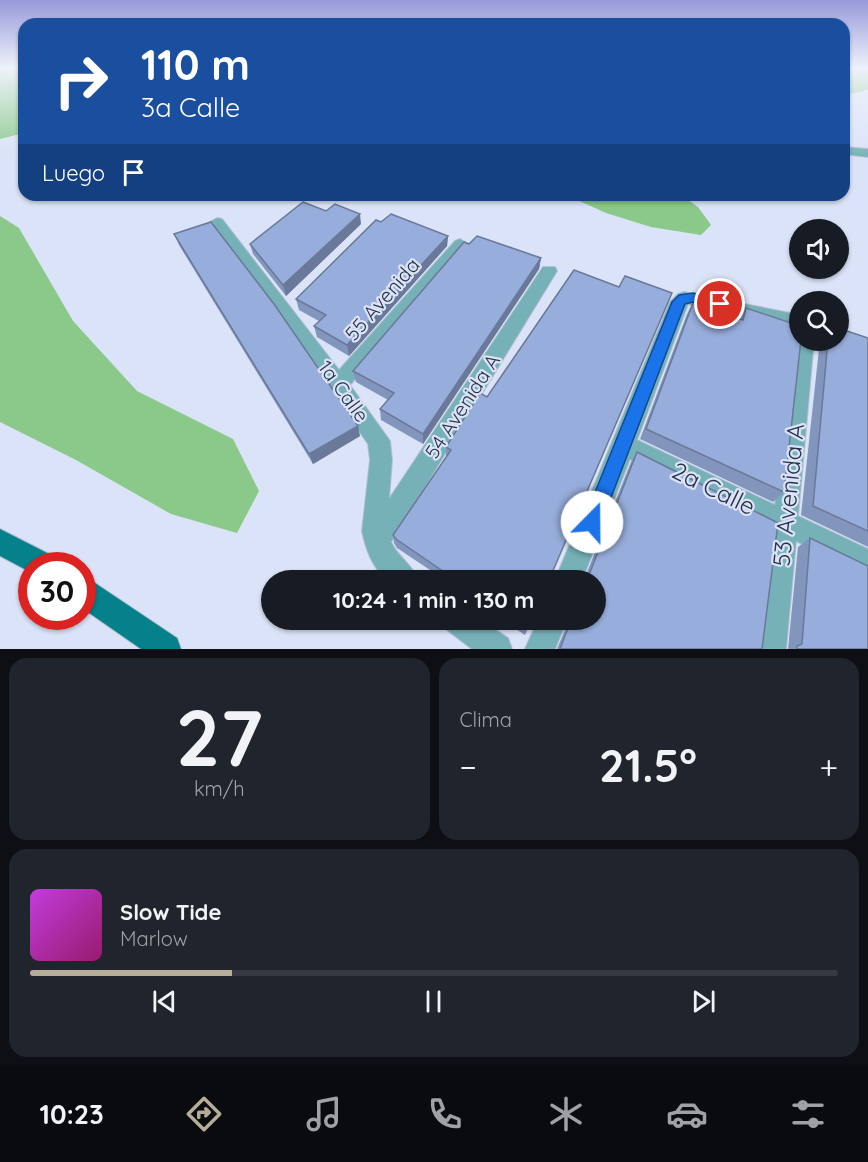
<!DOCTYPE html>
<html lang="es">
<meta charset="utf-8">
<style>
body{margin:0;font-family:Quicksand,sans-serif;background:#20242c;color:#f1f3f6;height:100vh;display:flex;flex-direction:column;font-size:22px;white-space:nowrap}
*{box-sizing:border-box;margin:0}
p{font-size:20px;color:#9ea1a6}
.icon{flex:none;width:33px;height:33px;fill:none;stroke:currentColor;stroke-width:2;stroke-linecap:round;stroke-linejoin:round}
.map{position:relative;height:649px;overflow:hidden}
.panel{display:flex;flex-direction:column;gap:9px;padding:9px;background:#0d0f14;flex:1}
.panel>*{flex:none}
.hud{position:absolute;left:18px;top:18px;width:832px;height:183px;border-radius:18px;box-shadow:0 2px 4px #0004;background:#1a4fa0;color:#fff;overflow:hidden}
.buttons{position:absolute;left:789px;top:219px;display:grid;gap:12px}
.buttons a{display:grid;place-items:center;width:60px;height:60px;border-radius:50%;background:#171b24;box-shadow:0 2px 4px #0004;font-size:30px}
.speed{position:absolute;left:18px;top:552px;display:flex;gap:12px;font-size:30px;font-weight:700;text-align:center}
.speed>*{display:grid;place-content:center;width:78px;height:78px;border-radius:50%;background:#171b24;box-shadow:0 2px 4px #0004;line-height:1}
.speed .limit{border:9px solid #d22;background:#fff;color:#111}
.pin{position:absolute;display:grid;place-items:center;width:51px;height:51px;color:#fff;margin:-26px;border:3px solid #fff;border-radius:50%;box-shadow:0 2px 6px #0007}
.me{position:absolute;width:66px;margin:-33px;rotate:22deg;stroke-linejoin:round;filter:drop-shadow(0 0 4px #0008)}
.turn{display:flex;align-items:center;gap:21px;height:126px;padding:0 24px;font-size:27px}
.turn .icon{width:78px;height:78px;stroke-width:2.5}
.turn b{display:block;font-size:42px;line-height:51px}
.then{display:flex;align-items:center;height:57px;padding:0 24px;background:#0003;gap:12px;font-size:22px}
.big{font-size:45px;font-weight:800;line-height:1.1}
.panel .card{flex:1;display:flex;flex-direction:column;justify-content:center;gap:9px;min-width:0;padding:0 21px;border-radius:18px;background:#20242c}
.panel .dial{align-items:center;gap:0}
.dial b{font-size:78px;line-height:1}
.song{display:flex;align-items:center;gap:18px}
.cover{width:72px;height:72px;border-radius:9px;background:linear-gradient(135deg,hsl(290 70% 55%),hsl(320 70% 35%))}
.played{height:6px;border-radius:3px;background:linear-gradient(90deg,#b6ad99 25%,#363941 25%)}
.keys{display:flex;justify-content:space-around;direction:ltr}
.heat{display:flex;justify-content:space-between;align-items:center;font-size:33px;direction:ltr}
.panel .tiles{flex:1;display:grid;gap:9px;grid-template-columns:1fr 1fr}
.card:last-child{grid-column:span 2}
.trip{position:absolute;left:261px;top:570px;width:345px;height:60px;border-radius:30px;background:#171b24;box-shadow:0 2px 4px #0004;font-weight:800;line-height:60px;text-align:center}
.tab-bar{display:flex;height:96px;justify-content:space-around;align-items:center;background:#090b0e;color:#9ea1a6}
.tab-bar .icon{width:42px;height:42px}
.tab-bar .on{color:#b6ad99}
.tab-bar b{font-size:27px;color:#f1f3f6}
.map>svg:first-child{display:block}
.green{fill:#8ac98a}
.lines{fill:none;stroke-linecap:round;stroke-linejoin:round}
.minor-casing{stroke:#b7c0d3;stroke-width:2}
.major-casing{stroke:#b7c0d3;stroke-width:2}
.minor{fill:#76b1b7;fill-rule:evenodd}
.major{fill:#04818b;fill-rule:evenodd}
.wall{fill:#8295bc}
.shaded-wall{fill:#6a7999}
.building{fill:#97addb;stroke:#6a7999;stroke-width:1.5}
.route{fill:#1a73e8;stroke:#114b97;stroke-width:1.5}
.labels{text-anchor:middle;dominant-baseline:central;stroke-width:4.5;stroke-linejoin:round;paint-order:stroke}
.street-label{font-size:20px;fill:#293244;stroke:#dae3f7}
.near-street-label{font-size:24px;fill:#293244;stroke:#dae3f7}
</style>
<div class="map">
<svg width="868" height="649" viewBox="0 0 868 649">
<rect width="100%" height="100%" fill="#dae3f7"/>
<g class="green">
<polygon points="0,68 24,68 24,133 0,139"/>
<polygon points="845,68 868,68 868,90 845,95"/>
<polygon points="566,195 681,195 698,207 711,225 701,235 651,227 606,213"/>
<polygon points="0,216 19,228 73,321 137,391 233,439 259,491 237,533 171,514 76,460 0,422"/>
</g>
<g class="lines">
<g class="minor-casing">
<g id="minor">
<polygon points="844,147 868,149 868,157 844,154"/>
<path d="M217 218 222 219 339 370 455 241 460 239 468 244 350 385 390 441 392 460 389 499 543 267H555L557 271 391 542C398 557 413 565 418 580H386C372 566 366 550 362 531L370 460 368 444 279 314 210 222Z"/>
<polygon points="684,292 800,315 800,328 688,304 637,440 775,505 796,340 800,335 800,340 814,340 798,516 868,549 868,576 796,541 786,649 756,649 771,529 630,459 582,580 555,580 670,302 678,294"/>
<polygon points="443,620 481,620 508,638 512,649 472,649 447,630"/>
<polygon points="538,620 567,620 555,649 525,649"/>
</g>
</g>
<g class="major-casing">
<g id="major">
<polygon points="0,529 55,557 59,566 32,566 32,573 0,556"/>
<polygon points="82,577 92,581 177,638 181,649 141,649 82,608"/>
</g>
</g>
<use href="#minor" class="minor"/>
<use href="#major" class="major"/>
</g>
<g class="wall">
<polygon points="381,222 448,236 447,246 349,356 317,337 314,326 319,321 299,310 296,299"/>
<polygon points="361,224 286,296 253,254 250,244"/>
<polygon points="174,234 360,436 313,464 179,245"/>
<polygon points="469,244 541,258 539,269 423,444 381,420 380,409 388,400 356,382 353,371"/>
<polygon points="693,303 739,319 746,308 784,492 773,502 640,439 687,314"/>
<polygon points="868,338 868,547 801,515 820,340 838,340"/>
<polygon points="480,393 549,580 445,580 397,548 394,543 393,535 446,457 446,447"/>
<polygon points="637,452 762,649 557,649 569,620 596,620 596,580 584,580 631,462"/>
<polygon points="810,538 868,649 788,649 798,547"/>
<polygon points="502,620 532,620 525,635"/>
</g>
<g class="shaded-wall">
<polygon points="360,214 361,224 286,296 283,285"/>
<polygon points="448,236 447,246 349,356 347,345"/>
<polygon points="541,258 539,269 423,444 423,434"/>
<polygon points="358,426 360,436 313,464 309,454"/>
</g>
<g class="building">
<polygon points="303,202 326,211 335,204 360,214 283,285 250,244"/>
<polygon points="391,214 448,236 347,345 314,326 326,315 296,299 376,220 381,222"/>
<polygon points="211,222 274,304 358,426 309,454 174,234"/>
<polygon points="477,236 541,258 423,434 380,409 394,393 353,371 464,242 469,244"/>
<polygon points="574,270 619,287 625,276 672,293 549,580 456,580 396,539 393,535 451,450 446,447 480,393 487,397"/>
<polygon points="693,303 743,320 746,308 800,326 800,340 801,340 784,492 646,429"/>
<polygon points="838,328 868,338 868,531 813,506 828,340 838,340"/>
<polygon points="637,452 778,523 762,649 560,649 571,620 596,620 596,580 587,580"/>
<polygon points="810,538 868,566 868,649 797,649 797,646 802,644"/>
<polygon points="514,620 532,620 528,629"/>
</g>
<linearGradient id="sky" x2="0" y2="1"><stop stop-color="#979ad9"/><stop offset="0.43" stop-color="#eef2fb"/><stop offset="1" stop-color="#eef2fb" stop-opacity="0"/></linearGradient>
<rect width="868" height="159" fill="url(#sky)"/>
<polygon class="route" points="693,293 724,300 726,304 720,308 693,302 685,304 599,529 592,532 586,529 583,522 672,302 679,295"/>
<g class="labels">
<g class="street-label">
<text transform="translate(382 299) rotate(-49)">55 Avenida</text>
<text transform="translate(344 391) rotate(54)">1a Calle</text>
<text transform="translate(462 406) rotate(-57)">54 Avenida A</text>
</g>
<g class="near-street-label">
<text transform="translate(714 488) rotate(26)">2a Calle</text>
<text transform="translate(788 495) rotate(-84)">53 Avenida A</text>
</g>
</g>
</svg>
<div class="buttons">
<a><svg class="icon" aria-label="sound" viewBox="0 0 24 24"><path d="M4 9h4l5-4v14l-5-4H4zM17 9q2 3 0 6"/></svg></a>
<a><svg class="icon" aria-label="search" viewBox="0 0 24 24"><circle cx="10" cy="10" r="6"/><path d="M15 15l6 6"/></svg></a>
</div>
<div class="speed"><div class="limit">30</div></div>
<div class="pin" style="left:720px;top:304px;background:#d93025"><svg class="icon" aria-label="arrive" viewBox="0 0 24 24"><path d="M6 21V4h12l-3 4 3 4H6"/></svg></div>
<svg class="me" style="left:592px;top:522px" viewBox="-20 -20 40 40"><circle r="19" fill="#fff"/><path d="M0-13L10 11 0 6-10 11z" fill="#1a73e8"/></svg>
<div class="trip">10:24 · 1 min · 130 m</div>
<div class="hud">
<div class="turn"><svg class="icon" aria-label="right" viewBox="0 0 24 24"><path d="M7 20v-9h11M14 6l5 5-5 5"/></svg><div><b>110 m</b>3a Calle</div></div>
<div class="then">Luego<svg class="icon" aria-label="arrive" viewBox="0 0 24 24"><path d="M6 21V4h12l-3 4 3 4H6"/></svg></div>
</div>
</div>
<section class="panel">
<div class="tiles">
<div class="card dial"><b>27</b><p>km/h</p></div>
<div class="card"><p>Clima</p>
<div class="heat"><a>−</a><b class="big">21.5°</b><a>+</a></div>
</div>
<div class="card">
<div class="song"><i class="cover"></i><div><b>Slow Tide</b><p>Marlow</p></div></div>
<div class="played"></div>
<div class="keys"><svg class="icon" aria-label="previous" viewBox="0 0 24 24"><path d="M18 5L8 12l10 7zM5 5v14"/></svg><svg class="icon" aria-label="pause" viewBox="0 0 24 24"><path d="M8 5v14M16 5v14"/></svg><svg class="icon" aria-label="next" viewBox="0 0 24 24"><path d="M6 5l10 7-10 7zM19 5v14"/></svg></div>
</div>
</div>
</section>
<nav class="tab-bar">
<b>10:23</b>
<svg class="icon on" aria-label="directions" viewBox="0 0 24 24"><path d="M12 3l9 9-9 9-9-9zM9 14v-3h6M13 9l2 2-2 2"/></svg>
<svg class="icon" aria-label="music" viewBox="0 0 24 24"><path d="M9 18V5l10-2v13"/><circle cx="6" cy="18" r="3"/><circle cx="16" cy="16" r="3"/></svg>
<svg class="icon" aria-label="phone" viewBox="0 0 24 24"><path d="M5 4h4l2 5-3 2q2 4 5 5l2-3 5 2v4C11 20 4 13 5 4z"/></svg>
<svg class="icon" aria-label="climate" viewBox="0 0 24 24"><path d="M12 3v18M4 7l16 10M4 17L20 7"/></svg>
<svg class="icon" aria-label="car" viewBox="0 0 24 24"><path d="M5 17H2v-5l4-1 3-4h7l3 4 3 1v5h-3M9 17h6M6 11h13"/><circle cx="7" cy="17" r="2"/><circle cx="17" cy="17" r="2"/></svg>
<svg class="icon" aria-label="filters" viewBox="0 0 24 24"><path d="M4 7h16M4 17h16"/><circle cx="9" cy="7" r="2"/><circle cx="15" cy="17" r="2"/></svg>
</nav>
